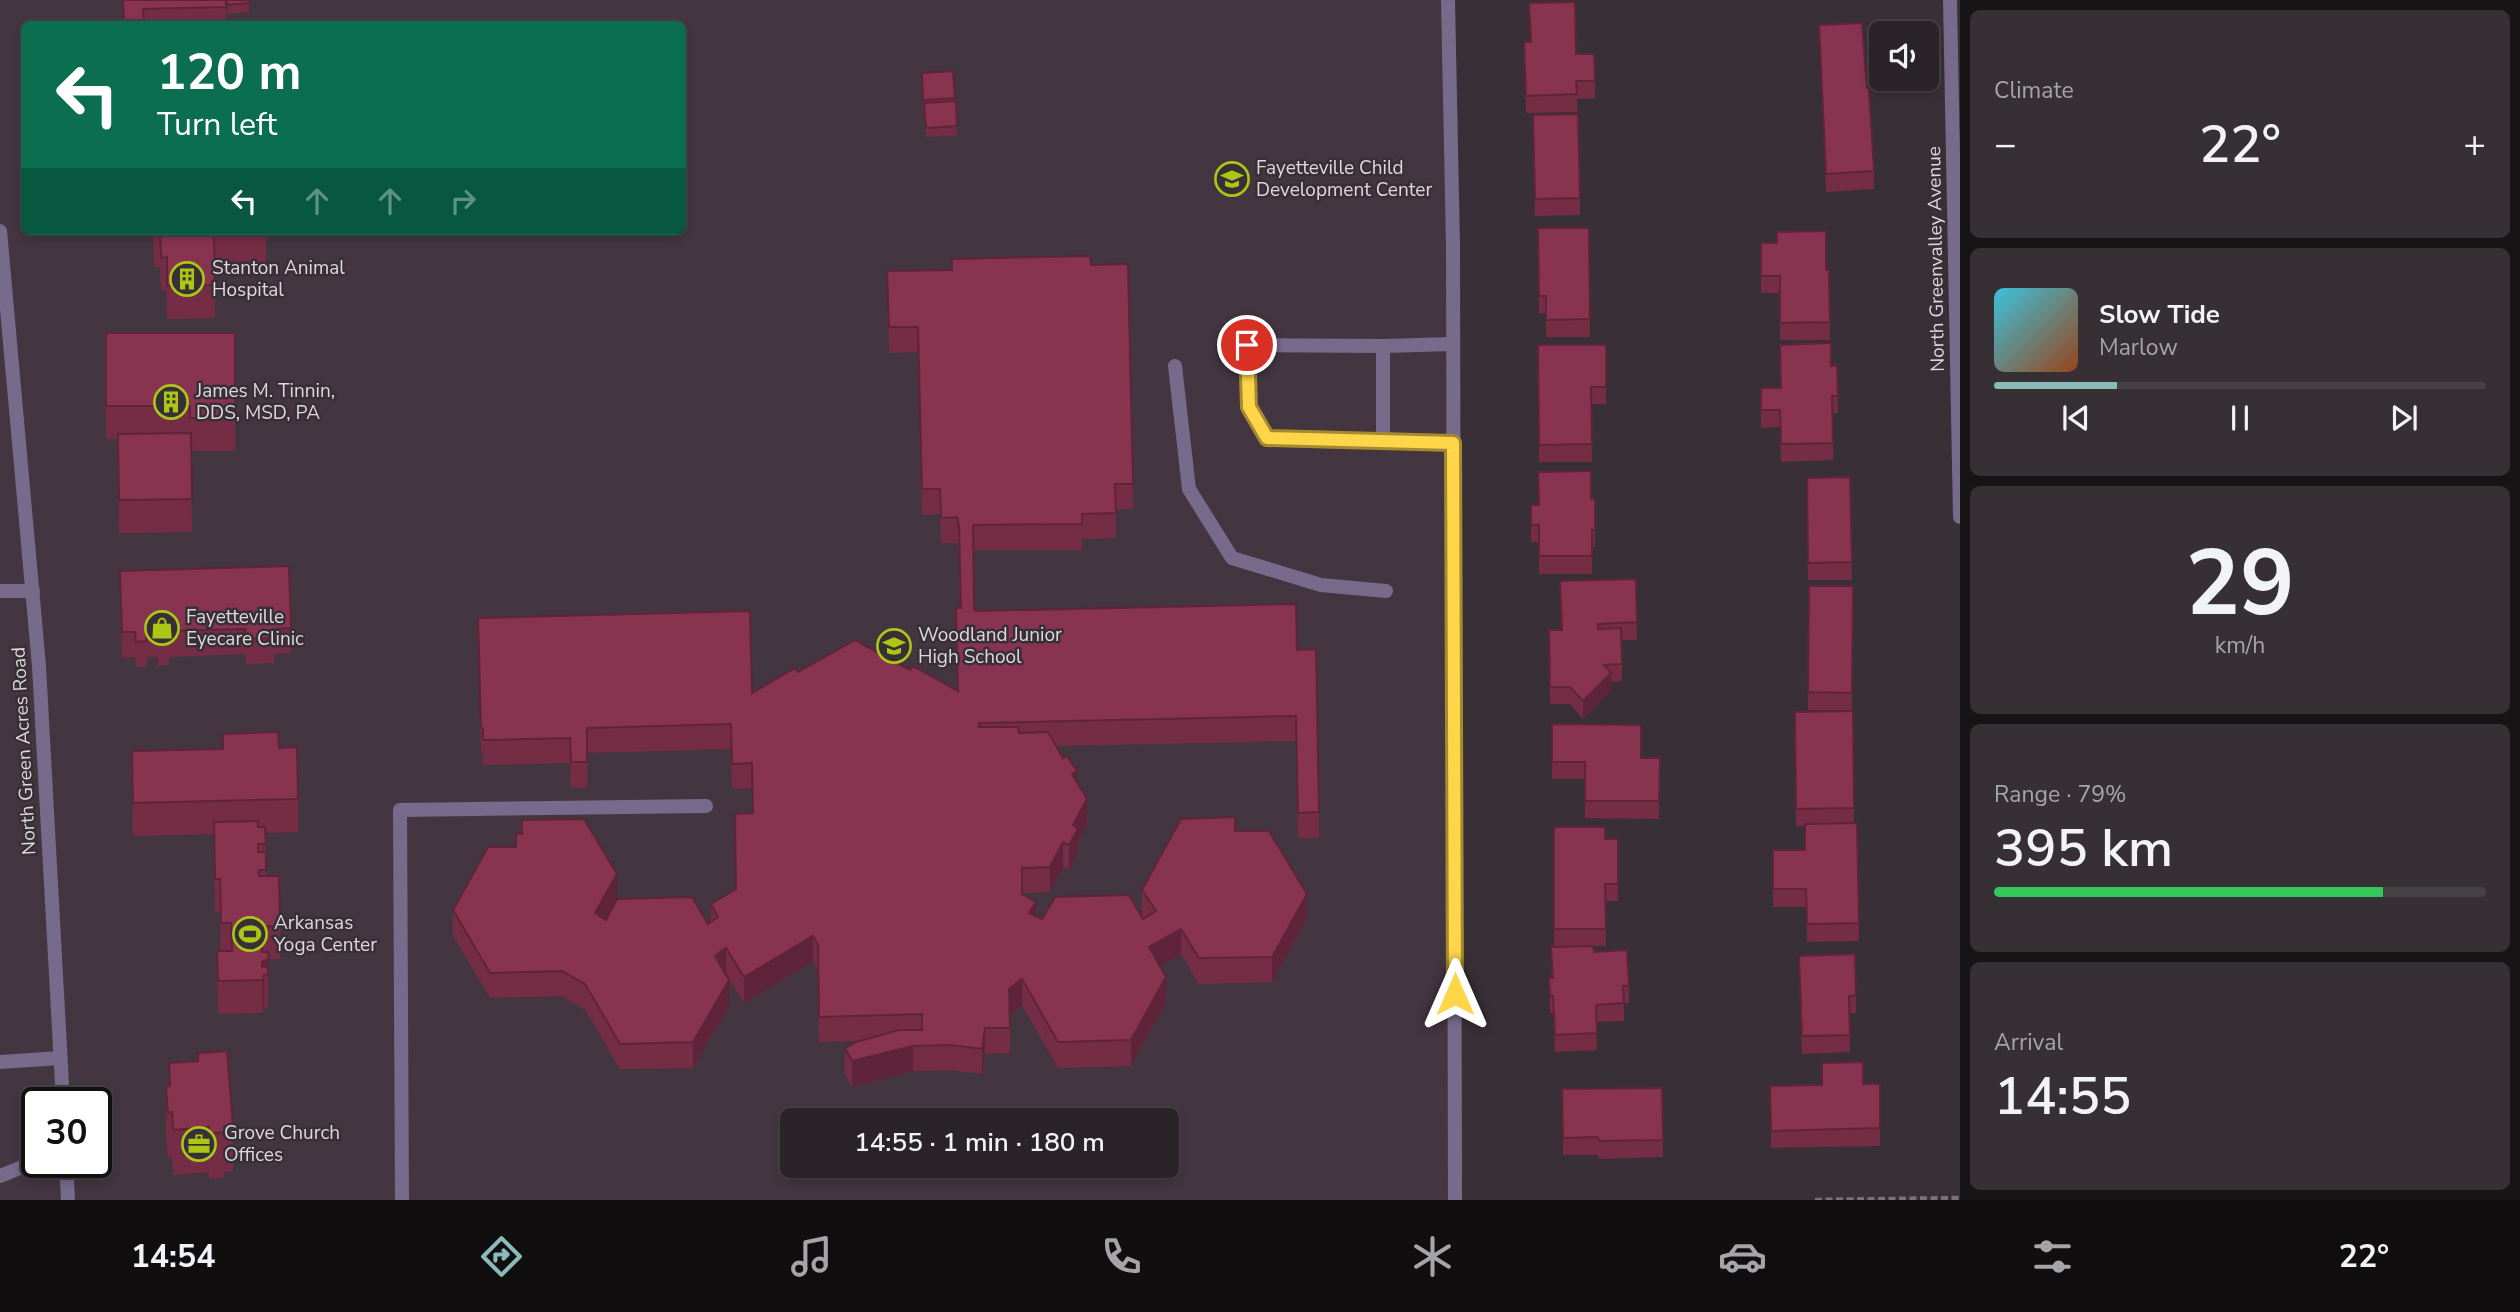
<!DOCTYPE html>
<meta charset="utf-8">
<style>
body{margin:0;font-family:"Nunito Sans",sans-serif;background:#363034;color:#f1f3f6;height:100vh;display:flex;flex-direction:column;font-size:26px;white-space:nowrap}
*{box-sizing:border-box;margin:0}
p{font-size:23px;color:#a5a4a8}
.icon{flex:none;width:38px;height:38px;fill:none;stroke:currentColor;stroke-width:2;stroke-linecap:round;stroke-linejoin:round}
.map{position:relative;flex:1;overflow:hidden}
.panel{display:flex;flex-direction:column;gap:10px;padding:10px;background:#171416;width:560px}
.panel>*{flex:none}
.banner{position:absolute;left:21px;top:21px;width:665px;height:214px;border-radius:10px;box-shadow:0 4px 10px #0003,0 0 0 2px #464145;background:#0b6e4f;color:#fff;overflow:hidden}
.buttons{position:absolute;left:1869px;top:21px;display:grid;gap:14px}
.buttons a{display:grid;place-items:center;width:70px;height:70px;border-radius:10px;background:#2a2428;box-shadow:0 4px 10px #0003,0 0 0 2px #464145;font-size:35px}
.speed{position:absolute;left:21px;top:1087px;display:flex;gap:14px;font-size:35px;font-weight:700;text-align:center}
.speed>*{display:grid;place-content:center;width:91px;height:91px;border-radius:50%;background:#2a2428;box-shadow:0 4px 10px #0003,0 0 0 2px #464145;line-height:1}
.speed .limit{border:4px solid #111;border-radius:10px;background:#fff;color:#111}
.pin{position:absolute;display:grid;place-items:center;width:60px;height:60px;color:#fff;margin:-30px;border:4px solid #fff;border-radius:50%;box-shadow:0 2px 7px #0007}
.me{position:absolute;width:77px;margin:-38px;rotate:0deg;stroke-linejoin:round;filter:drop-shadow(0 0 5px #0008)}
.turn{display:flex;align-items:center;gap:24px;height:147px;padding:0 21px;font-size:32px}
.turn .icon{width:91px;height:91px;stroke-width:2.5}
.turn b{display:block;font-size:49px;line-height:60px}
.lanes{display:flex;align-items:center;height:66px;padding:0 21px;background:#0003;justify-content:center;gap:35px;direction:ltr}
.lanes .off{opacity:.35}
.big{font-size:52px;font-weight:600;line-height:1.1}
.panel .widget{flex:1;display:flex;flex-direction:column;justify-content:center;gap:10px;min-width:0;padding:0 24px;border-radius:10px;background:#363034}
.panel .dial{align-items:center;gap:0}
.dial b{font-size:91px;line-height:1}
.song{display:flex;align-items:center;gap:21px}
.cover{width:84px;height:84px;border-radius:10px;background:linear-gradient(135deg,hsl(190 70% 55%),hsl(20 70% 35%))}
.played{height:7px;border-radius:4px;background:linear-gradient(90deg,#8bbbb9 25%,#464145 25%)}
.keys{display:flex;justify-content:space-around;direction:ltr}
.heat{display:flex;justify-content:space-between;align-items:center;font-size:38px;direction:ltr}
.charge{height:10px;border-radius:5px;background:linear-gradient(90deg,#34c759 79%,#464145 0)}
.trip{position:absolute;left:780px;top:1108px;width:399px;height:70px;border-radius:10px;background:#2a2428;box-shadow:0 4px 10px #0003,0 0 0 2px #464145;font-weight:600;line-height:70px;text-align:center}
.tab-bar{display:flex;height:112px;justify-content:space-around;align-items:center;background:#110e10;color:#a5a4a8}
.tab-bar .icon{width:49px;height:49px}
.tab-bar .current{color:#8bbbb9}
.tab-bar b{font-size:32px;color:#f1f3f6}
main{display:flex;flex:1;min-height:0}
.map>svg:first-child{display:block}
.built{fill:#443641;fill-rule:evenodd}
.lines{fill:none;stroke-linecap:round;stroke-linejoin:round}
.path{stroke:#797277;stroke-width:4.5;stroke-dasharray:7 3.5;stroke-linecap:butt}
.lane{stroke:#776a8b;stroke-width:14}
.street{stroke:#776a8b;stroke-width:14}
.wall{fill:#752d46}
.shaded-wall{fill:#5f2439}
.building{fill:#883451;stroke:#5f2439;stroke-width:2}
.route-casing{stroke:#a68a30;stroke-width:18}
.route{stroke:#ffd54a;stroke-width:12}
.labels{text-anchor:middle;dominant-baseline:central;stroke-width:5;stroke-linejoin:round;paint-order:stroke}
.poi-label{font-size:19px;fill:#ded8dc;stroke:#383036;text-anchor:start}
.street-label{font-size:19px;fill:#ded8dc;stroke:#383036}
</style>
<main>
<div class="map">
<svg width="1960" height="1200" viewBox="0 0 1960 1200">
<rect width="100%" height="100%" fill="#383036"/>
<path class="built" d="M0 0H1448L1455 1200H0ZM24 24H682V231H24ZM37 1102H96V1162H37ZM793 1120H1167V1166H793Z"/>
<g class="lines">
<polyline class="path" points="1815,1200 1960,1198"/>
<g class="lane">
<polyline points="1383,346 1453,344"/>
<polyline points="1175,366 1189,489 1232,558 1321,585 1386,591"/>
<polyline points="1383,440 1383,346 1247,345 1249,406 1267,438 1453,443"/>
<polyline points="0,591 33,591"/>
<polyline points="0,1062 60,1058"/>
<polyline points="0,1176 37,1161"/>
<polyline points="402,1200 400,810 706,806"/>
</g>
<g class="street">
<polyline points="1448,0 1453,245 1455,1200"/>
<polyline points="1950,0 1960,517"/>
<polyline points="0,231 39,666 63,1102"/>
<polyline points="66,1162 68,1200"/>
</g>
</g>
<g class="wall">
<rect x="123" y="0" width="103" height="24"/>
<polygon points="227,0 249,0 249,12 227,14"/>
<polygon points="1529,3 1576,54 1595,81 1595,98 1577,99 1577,112 1526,113 1524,42 1530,42"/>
<polygon points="1819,25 1867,88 1874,171 1874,189 1826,192"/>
<polygon points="953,71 955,101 956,101 957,135 926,137 924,108 923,108 922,73"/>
<polygon points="1533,132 1580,198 1580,215 1535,216"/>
<polygon points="1538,228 1589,228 1590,337 1546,337 1546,313 1539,314"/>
<polygon points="153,231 266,231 266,266 215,267 215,318 167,319 167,290 161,290 160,267 154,268"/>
<polygon points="1761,243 1826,270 1829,270 1830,340 1780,340 1780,293 1761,293"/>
<polygon points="1091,265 1133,484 1133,509 1116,510 1116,538 1082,539 1082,550 973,550 974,609 976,611 1297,650 1319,812 1319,838 1298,838 1296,741 1056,746 1077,782 1087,824 1078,842 1078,854 1069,870 1063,867 1050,892 1022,893 1036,917 1042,919 1143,919 1142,915 1142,890 1235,831 1307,919 1272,982 1199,984 1181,954 1160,966 1166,1002 1131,1066 1058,1068 1022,1005 1010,1014 1010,1053 985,1054 982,1074 951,1070 913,1071 852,1087 845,1074 845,1048 859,1041 819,1042 818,970 813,961 744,1003 725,973 729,1005 693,1068 620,1069 585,1010 562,996 490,998 453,935 453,910 617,899 708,924 711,922 711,904 735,889 753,813 752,788 732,789 731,749 587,753 587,788 571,788 570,763 483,765 483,753 481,754 478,618 752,693 798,672 910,670 958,691 956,608 960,608 959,551 957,543 941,543 940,514 922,515 918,352 889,353 887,271"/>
<polygon points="106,333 235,333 235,451 191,451 192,532 119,533 118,439 106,439"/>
<polygon points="1538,345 1606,345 1606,404 1591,404 1592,462 1539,462"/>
<polygon points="1837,365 1838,413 1833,414 1833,460 1781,462 1780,427 1761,428 1761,388 1780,388 1831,366"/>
<polygon points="1850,477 1852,580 1808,580 1807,478"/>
<polygon points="1595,499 1595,547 1592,547 1592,574 1539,574 1539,542 1531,542 1531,522 1539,505"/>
<polygon points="120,571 291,628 291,653 274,654 274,663 246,664 245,654 169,657 169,665 158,666 158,657 147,657 146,667 136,667 135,657 122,658"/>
<polygon points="1636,579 1637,640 1622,640 1622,681 1611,682 1611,690 1583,719 1570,704 1550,704 1549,648 1561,630 1560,581"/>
<polygon points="1809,586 1853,586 1852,710 1808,710"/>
<polygon points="1853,711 1854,823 1857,823 1859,941 1807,942 1806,907 1773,907 1773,850 1805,850 1805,826 1796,826 1795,712"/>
<polygon points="1552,724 1641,758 1660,758 1659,819 1585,818 1585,779 1552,779"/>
<polygon points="279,748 298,799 298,832 265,833 266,876 280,926 280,959 269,959 268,1007 264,1007 263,1013 218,1014 217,951 221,951 220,912 215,912 214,834 133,836 132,751"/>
<polygon points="1554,827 1605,839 1618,839 1618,901 1605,901 1606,946 1593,946 1594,952 1629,986 1629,1003 1624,1003 1624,1021 1596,1022 1597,1050 1555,1052 1553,1013 1550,1013 1549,978 1552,978 1551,947 1583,946 1554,946"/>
<polygon points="1799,974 1856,995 1856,1013 1850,1013 1850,1052 1802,1054"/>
<polygon points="169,1063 233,1126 233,1171 224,1172 224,1178 209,1179 209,1172 173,1175 172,1157 168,1158 166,1132 166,1087 169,1086"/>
<polygon points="1822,1063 1863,1084 1880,1084 1880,1146 1771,1148 1770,1086 1822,1085"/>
<polygon points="1662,1088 1663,1157 1599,1159 1598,1155 1563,1155 1562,1089"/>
</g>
<g class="shaded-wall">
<polygon points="1611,673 1611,690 1583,719 1583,701"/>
<polygon points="1077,771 1077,796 1072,774"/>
<polygon points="1087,799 1087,824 1078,842 1078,854 1069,870 1069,845 1073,825"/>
<polygon points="1063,842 1063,867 1050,892 1050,867"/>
<polygon points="617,874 617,899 595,939 595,913"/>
<polygon points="1307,894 1307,919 1272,982 1272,957"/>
<polygon points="1036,902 1036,927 1029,913"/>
<polygon points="1181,929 1181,954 1149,973 1149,947"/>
<polygon points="813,936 813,961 744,1003 744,977"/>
<polygon points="726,948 726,973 715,956"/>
<polygon points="269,959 269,992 268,974 264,975 264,1007 263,1013 262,962"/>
<polygon points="1166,977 1166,1002 1131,1066 1131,1040"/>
<polygon points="1022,979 1022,1005 1009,1015 1009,989"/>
<polygon points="729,980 729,1005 693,1068 693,1042"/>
<polygon points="985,1028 985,1054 982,1074 982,1049"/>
<polygon points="913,1046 913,1071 852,1087 852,1061"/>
</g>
<g class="building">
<polygon points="123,0 226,0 226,7 143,9 144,21 124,21"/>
<polygon points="227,0 249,0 249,3 227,5"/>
<polygon points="1575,2 1576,54 1594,54 1595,81 1576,81 1577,94 1526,96 1524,42 1531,42 1529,3"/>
<polygon points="1862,23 1867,88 1869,88 1874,171 1826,174 1819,25"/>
<polygon points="953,71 955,98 923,100 922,73"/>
<polygon points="956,101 957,126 926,128 924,103"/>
<polygon points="1578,114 1580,198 1535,199 1533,115"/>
<polygon points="1538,228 1589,228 1590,319 1546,320 1546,296 1539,296"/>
<polygon points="154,231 266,231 266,233 214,234 215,285 167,286 167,257 161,258 160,235 154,235"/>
<polygon points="1826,231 1826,270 1829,270 1830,322 1780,323 1780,276 1761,276 1761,243 1777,243 1777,232"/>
<polygon points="1090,256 1091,265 1128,264 1133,484 1115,484 1116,513 1082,514 1082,524 973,525 974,609 976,611 1296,604 1297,650 1316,649 1319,812 1298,813 1296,716 979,723 979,727 1018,727 1019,733 1048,732 1063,758 1067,756 1077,771 1072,774 1087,799 1073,825 1078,829 1069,845 1063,842 1050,867 1022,868 1022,894 1036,902 1029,913 1042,919 1055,897 1129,895 1143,919 1156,911 1142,890 1181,819 1235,817 1235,831 1269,831 1307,894 1272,957 1199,958 1181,929 1149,947 1166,977 1131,1040 1058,1042 1022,979 1009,989 1010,1028 985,1028 982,1049 951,1045 913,1046 852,1061 845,1048 856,1042 899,1030 922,1030 922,1014 819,1017 818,945 813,936 744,977 726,948 715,956 729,980 693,1042 620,1044 585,984 562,971 490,973 453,910 488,847 516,847 516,834 522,834 522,820 584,819 617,874 595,913 606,920 617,899 692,897 708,924 718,917 711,904 736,889 735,814 753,813 752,763 732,764 731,724 587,728 587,762 571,762 570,738 483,740 483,728 481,728 478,618 750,611 752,693 795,668 798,672 855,640 910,670 913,666 958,691 956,608 961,608 959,526 957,517 941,518 940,489 922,489 918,327 889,327 887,271 952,270 952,259"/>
<polygon points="106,333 235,333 235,418 190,418 190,406 106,406"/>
<polygon points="1831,343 1831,366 1837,365 1838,396 1832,396 1833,443 1781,444 1780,410 1761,410 1761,388 1781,388 1780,345"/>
<polygon points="1538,345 1606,345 1606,387 1591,387 1592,444 1539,445"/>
<polygon points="191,433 192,499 119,500 118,434"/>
<polygon points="1591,471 1591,499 1595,499 1595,530 1592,530 1592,556 1539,556 1539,525 1531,525 1531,505 1539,505 1538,472"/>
<polygon points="1850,477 1852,562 1808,563 1807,478"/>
<polygon points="289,566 291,628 273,629 274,638 246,639 245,629 169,631 169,640 158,640 158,632 147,632 146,641 136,642 135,632 122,632 120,571"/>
<polygon points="1636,579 1637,622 1598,624 1598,629 1621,628 1622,664 1604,665 1611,673 1583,701 1570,687 1550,687 1549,630 1562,630 1560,581"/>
<polygon points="1809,586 1853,586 1852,693 1808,692"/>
<polygon points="1853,711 1854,808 1796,809 1795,712"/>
<polygon points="1552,724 1641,725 1641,758 1660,758 1659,801 1585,801 1585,762 1552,762"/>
<polygon points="278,732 279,748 297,747 298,799 133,803 132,751 223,749 223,734"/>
<polygon points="258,821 258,827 265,827 266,844 258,844 258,852 266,852 266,870 259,870 259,876 279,876 280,926 246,927 247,938 261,937 262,952 268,952 269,959 262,962 262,967 268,967 268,974 264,975 263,980 218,981 217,951 232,951 231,923 221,923 220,879 215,879 214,822"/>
<polygon points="1857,823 1859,923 1807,924 1806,889 1773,889 1773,850 1805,850 1805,824"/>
<polygon points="1554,827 1605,827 1605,839 1618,839 1618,884 1605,884 1606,929 1554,929"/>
<polygon points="1593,946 1594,952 1627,950 1629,986 1623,986 1624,1003 1596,1005 1597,1033 1555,1035 1553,996 1550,996 1549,978 1553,978 1551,947"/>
<polygon points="1855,954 1856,995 1849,996 1850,1035 1802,1036 1799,956"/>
<polygon points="227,1051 233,1126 224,1127 224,1132 209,1134 209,1127 173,1130 172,1112 168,1113 166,1087 170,1086 169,1063 198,1061 198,1053"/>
<polygon points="1863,1062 1863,1084 1880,1084 1880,1128 1771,1131 1770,1086 1822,1085 1822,1063"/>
<polygon points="1662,1088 1663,1140 1599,1141 1598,1137 1563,1138 1562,1089"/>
</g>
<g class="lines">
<g class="route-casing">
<polyline id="route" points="1247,345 1249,407 1267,438 1453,443 1455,994"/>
</g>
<use href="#route" class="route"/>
</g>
<defs>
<g id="school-ring" transform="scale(1.75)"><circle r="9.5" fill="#383036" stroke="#abc614" stroke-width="1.5"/><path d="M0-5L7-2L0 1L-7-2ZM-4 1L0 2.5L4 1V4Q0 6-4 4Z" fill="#abc614"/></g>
<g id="building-ring" transform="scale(1.75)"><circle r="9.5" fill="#383036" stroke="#abc614" stroke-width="1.5"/><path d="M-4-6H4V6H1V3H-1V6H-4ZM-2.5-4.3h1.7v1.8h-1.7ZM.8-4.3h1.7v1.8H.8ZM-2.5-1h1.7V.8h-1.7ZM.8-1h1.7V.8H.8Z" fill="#abc614"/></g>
<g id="shop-ring" transform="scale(1.75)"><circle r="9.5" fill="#383036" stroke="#abc614" stroke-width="1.5"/><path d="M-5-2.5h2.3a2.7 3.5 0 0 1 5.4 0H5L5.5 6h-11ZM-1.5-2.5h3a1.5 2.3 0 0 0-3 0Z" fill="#abc614"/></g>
<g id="stadium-ring" transform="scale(1.75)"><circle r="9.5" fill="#383036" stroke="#abc614" stroke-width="1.5"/><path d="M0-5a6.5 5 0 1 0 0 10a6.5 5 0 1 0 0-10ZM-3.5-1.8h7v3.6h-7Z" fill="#abc614"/></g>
<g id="office-ring" transform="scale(1.75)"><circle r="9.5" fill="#383036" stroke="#abc614" stroke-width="1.5"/><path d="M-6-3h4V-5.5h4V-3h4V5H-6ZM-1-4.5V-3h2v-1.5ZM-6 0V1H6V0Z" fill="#abc614"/></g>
</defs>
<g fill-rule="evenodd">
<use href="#school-ring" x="1232" y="179"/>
<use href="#building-ring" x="187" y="279"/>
<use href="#building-ring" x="171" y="402"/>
<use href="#shop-ring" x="162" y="628"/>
<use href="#school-ring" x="894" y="646"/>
<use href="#stadium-ring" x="250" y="934"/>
<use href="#office-ring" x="199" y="1144"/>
</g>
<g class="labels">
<g class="poi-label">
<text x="1256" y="168">Fayetteville Child<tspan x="1256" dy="22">Development Center</tspan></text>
<text x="212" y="268">Stanton Animal<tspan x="212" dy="22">Hospital</tspan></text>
<text x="196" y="391">James M. Tinnin,<tspan x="196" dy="22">DDS, MSD, PA</tspan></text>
<text x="186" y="617">Fayetteville<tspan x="186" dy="22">Eyecare Clinic</tspan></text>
<text x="918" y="635">Woodland Junior<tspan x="918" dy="22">High School</tspan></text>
<text x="274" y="923">Arkansas<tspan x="274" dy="22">Yoga Center</tspan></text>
<text x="224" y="1133">Grove Church<tspan x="224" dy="22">Offices</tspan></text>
</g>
<g class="street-label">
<text transform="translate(1936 259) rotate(-91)">North Greenvalley Avenue</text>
<text transform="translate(24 751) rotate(-93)">North Green Acres Road</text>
</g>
</g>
</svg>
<div class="buttons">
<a><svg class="icon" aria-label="sound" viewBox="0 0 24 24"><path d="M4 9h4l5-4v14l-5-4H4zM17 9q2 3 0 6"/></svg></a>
</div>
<div class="speed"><div class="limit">30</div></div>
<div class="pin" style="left:1247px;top:345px;background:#d93025"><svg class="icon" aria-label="arrive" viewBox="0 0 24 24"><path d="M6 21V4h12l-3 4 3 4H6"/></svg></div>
<svg class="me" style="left:1455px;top:994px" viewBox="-20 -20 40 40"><path d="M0-17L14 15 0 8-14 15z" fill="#ffd54a" stroke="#fff" stroke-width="4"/></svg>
<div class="trip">14:55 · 1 min · 180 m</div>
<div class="banner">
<div class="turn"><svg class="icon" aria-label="left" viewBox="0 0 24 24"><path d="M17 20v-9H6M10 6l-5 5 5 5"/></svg><div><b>120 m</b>Turn left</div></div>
<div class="lanes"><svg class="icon" aria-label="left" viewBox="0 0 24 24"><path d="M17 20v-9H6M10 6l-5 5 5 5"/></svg><svg class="icon off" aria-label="ahead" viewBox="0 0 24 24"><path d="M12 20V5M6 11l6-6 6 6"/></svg><svg class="icon off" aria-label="ahead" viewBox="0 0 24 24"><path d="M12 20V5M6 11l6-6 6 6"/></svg><svg class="icon off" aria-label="right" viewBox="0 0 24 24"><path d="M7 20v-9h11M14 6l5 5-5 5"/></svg></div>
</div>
</div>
<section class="panel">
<div class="widget"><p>Climate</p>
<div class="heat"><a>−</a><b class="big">22°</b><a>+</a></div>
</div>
<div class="widget">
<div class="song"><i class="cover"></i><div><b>Slow Tide</b><p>Marlow</p></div></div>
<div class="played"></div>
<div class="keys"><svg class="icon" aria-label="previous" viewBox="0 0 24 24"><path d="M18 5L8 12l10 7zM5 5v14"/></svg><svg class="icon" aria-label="pause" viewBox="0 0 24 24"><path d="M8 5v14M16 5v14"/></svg><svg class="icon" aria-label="next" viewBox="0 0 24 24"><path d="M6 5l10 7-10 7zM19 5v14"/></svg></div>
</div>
<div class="widget dial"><b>29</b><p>km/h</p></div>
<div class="widget"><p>Range · 79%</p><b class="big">395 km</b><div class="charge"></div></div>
<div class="widget"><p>Arrival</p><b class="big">14:55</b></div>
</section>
</main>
<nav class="tab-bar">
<b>14:54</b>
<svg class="icon current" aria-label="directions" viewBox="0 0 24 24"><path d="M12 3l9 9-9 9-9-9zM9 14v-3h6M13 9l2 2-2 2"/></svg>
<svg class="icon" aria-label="music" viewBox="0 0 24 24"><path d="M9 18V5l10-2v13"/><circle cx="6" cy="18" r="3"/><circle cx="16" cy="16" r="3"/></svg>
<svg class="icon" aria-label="phone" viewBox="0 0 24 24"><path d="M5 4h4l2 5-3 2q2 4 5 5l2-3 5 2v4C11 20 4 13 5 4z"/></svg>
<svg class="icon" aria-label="climate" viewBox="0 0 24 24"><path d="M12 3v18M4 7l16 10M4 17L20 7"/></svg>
<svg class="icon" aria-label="car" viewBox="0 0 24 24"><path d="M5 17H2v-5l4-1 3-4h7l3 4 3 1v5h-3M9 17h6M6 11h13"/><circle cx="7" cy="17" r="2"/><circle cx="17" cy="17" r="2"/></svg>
<svg class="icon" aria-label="filters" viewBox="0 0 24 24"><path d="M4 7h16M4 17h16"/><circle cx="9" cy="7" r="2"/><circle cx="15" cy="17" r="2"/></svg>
<b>22°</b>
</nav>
